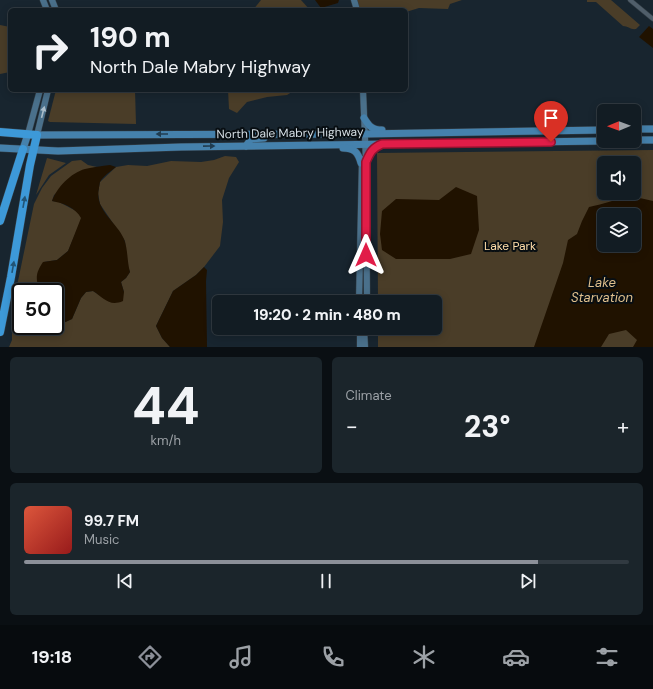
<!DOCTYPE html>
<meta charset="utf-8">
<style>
body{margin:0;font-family:"DM Sans",sans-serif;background:#1b252b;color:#f1f3f6;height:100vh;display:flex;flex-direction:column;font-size:15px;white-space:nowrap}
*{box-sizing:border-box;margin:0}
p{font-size:13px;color:#9ca1a6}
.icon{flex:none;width:22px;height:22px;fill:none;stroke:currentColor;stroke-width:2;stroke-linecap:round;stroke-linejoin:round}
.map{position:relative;height:347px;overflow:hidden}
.panel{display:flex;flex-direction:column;gap:10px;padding:10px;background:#0a0f13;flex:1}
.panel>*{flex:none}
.top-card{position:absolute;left:8px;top:8px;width:400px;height:84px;border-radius:6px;box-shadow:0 2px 10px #0003,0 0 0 1px #313a41;background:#121c23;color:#f1f3f6;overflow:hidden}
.needle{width:26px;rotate:269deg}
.buttons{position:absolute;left:597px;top:104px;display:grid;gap:8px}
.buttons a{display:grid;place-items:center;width:44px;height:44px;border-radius:6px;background:#121c23;box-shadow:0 2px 10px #0003,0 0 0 1px #313a41;font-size:20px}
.speed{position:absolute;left:12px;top:283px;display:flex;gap:8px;font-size:20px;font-weight:700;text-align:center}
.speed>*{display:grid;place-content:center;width:52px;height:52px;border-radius:50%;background:#121c23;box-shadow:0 2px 10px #0003,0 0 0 1px #313a41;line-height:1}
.speed .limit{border:2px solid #111;border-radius:6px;background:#fff;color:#111}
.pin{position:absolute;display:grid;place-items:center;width:34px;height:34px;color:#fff;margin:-41px -17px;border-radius:50% 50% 50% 0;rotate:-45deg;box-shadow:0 0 4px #0007}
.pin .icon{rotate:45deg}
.me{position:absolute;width:44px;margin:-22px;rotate:0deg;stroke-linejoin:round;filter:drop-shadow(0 0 3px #0008)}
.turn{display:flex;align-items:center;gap:14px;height:84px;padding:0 16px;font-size:18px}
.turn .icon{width:52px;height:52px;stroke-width:2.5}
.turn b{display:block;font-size:28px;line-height:34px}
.big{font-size:30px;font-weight:800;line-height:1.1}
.panel .tile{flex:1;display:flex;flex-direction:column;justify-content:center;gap:6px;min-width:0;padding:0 14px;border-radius:6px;background:#1b252b}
.panel .dial{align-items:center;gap:0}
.dial b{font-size:52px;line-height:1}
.song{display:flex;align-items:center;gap:12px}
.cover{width:48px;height:48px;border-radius:6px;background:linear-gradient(135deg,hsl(10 70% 55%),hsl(0 70% 35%))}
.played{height:4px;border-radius:2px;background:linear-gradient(90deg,#8c9099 85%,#313a41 85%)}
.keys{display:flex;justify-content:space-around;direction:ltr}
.heat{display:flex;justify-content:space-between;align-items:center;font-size:22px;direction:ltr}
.panel .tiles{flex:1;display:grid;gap:10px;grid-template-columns:1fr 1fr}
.tile:last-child{grid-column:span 2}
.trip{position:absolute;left:212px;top:295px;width:230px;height:40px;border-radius:6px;background:#121c23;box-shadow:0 2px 10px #0003,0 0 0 1px #313a41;font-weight:800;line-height:40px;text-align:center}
.dock{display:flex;height:64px;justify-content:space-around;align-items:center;background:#070b0e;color:#9ca1a6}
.dock .icon{width:28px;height:28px}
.dock .on{color:#8c9099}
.dock b{font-size:18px;color:#f1f3f6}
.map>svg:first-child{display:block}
.green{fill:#4a3d28;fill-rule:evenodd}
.water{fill:#201200;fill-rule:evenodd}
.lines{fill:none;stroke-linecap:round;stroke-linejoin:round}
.street-casing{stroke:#364048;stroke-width:5}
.secondary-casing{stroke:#364048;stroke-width:7}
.primary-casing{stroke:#364048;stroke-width:8}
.highway-casing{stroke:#364048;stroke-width:9}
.street{stroke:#505e6a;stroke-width:4}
.secondary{stroke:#4a708b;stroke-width:6}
.primary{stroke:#4581ac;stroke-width:7}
.highway{stroke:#3d99d8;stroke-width:8}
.oneway{fill:#abbdc9}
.oneway2{fill:#203c50}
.oneway3{fill:#225475}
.route-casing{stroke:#92132f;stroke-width:10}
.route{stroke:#e11d48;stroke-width:7}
.labels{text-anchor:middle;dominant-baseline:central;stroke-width:4;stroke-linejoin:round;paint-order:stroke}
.street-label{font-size:12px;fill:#d5dee4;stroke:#080e12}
.park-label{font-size:12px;fill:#ffdeaa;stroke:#080e12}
.water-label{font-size:13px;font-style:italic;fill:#e0c08d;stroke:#080e12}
</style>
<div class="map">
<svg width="653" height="347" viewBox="0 0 653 347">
<rect width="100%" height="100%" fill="#18252f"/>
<g class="green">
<polygon points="261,0 301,0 310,10 253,10"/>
<polygon points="356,0 462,0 450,4 448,9 419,8 406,12 406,10 359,10"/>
<path d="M587 0H611L640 25 636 29C631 30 628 26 623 26L596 2H587Z"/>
<polygon points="0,25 10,27 10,72 0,74"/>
<polygon points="56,90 135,90 136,124 50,122 48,121"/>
<polygon points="228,90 295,90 287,95 267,97 247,102 237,113 229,109"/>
<path d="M653 150V347H378V328H435V302H378L377 153ZM604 163H634V193H604ZM604 215H634V245H604Z"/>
<polygon points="225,156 236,157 239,162 229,178 222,200 223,222 220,246 204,267 196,275 173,291 156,326 162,338 170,347 9,347 12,340 12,310 34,204 42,188 51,176 72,161 81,160 88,165 97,167 84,170 54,195 52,201 59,202 78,212 82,218 68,251 57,260 44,262 48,292 21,292 21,323 18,325 19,332 49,326 55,326 55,324 61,324 72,319 81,298 86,292 93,291 99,295 124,292 121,282 126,278 130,272 127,264 125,241 100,204 98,193 100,182 116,167 128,165 147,166 171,161 201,162 214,160"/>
<polygon points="47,158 66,163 49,175 36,195"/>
</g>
<g class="water">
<polygon points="315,0 339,0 338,3 321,8"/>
<polygon points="649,26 653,29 653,48 639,37"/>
<path d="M110 165 116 167C111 171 103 176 100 182 100 182 99 187 99 188 94 210 116 221 124 239 128 249 127 262 130 272L126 278 121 282 124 292 123 301C109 307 104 298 93 291L86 292 81 298 72 319 61 324H55V292H48L46 285H38C35 275 38 270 43 262L57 260 68 251 81 218C76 208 63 203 52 201 57 187 71 173 85 169 93 167 102 166 110 165Z"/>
<polygon points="456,187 477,196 479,230 471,254 450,259 396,259 382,250 380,234 382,211 396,199 439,200"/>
<path d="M631 196 653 201V347H633L637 340 626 330 609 334 601 347H534L563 263 568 240 577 234 582 221 589 207C604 204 617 199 631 196ZM604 215H634V245H604Z"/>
<polygon points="204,267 207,270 206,281 207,347 170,347 162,338 156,326 173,291 196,275"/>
<polygon points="21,323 21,326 49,326 34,332 19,332 18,325"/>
</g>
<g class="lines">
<g class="street-casing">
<polyline id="street" points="630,0 653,19"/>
</g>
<g class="secondary-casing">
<g id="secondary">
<polyline points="43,0 47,10"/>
<polyline points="52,0 56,10"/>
<polyline points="354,0 357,10"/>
<polyline points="363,90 366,162 367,302"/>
<polyline points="28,134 40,90"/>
<polyline points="37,135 48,90"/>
<polyline points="359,302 362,159"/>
<polyline points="360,328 360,347"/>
<polyline points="364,328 365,347"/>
</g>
</g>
<g class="primary-casing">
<g id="primary">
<path d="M364 118C369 126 372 130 382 130"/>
<polyline points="634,129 653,129"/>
<polyline points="37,135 364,134 604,130"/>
<polyline points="634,140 653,140"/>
<polyline points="246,146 251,139 264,138"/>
<polyline points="0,148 58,151 181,147 604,141"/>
<path d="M343 148C354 148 358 152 361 163"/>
<polyline points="23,149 28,134"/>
<polyline points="366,162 371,150 380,145"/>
</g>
</g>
<g class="highway-casing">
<g id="highway">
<polyline points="0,132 37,135 30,165 11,277 0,332"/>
<polyline points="0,221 23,149"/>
</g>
</g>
<use href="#street" class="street"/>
<use href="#secondary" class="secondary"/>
<use href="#primary" class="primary"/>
<use href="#highway" class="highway"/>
</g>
<defs><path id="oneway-solid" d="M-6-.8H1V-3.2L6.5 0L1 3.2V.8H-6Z"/></defs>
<use class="oneway" href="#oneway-solid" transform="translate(43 112) rotate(-76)"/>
<g class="oneway2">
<use href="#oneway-solid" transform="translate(162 134) rotate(180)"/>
<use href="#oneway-solid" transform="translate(209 146) rotate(-1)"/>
</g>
<g class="oneway3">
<use href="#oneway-solid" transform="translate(24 202) rotate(-80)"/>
<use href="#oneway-solid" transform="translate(13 267) rotate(-80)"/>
</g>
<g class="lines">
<g class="route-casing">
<path id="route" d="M366 255V162C370 153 372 148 382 144L551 142"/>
</g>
<use href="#route" class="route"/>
</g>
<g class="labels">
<g class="street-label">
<text transform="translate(290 133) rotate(-1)">North Dale Mabry Highway</text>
</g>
<g class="park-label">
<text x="510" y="246">Lake Park</text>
</g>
<g class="water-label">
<text x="602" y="282">Lake<tspan x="602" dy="15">Starvation</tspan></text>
</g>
</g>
</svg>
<div class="buttons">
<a><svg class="needle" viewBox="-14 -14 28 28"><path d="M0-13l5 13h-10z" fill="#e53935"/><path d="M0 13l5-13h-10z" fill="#9ca1a6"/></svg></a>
<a><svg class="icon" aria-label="sound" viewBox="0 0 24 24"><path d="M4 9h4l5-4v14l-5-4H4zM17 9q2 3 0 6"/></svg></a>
<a><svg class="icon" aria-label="layers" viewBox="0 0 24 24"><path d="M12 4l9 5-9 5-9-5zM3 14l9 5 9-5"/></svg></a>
</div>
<div class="speed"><div class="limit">50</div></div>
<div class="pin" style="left:551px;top:142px;background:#d93025"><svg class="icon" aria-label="arrive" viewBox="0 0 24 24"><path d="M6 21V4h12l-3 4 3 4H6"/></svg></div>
<svg class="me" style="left:366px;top:255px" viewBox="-20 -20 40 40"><path d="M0-17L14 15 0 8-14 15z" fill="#e11d48" stroke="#fff" stroke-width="4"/></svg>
<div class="trip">19:20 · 2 min · 480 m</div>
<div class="top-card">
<div class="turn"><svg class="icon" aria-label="right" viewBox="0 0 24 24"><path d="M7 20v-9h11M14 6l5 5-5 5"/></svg><div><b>190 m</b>North Dale Mabry Highway</div></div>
</div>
</div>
<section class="panel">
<div class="tiles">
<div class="tile dial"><b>44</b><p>km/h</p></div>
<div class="tile"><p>Climate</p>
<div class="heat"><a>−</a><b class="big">23°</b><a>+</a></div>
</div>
<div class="tile">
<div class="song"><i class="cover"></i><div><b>99.7 FM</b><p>Music</p></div></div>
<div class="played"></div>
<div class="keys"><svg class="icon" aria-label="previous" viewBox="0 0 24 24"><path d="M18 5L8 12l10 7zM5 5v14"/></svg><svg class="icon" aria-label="pause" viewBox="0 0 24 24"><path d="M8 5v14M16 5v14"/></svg><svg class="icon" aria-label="next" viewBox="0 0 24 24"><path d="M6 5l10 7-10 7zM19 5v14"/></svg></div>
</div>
</div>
</section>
<nav class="dock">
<b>19:18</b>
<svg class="icon on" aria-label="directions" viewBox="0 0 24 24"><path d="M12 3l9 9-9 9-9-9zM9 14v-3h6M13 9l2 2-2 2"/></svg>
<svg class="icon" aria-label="music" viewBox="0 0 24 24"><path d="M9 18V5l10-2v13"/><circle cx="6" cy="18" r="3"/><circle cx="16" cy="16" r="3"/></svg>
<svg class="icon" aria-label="phone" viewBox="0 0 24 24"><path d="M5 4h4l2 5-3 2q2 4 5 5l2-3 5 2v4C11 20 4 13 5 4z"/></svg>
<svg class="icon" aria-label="climate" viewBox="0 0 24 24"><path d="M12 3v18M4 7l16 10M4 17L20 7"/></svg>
<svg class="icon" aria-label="car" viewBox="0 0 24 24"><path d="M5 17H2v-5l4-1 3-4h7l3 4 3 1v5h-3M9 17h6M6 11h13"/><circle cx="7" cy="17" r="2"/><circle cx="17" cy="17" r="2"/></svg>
<svg class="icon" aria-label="filters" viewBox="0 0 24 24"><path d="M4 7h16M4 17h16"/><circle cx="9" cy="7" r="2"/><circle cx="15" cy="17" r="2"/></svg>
</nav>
